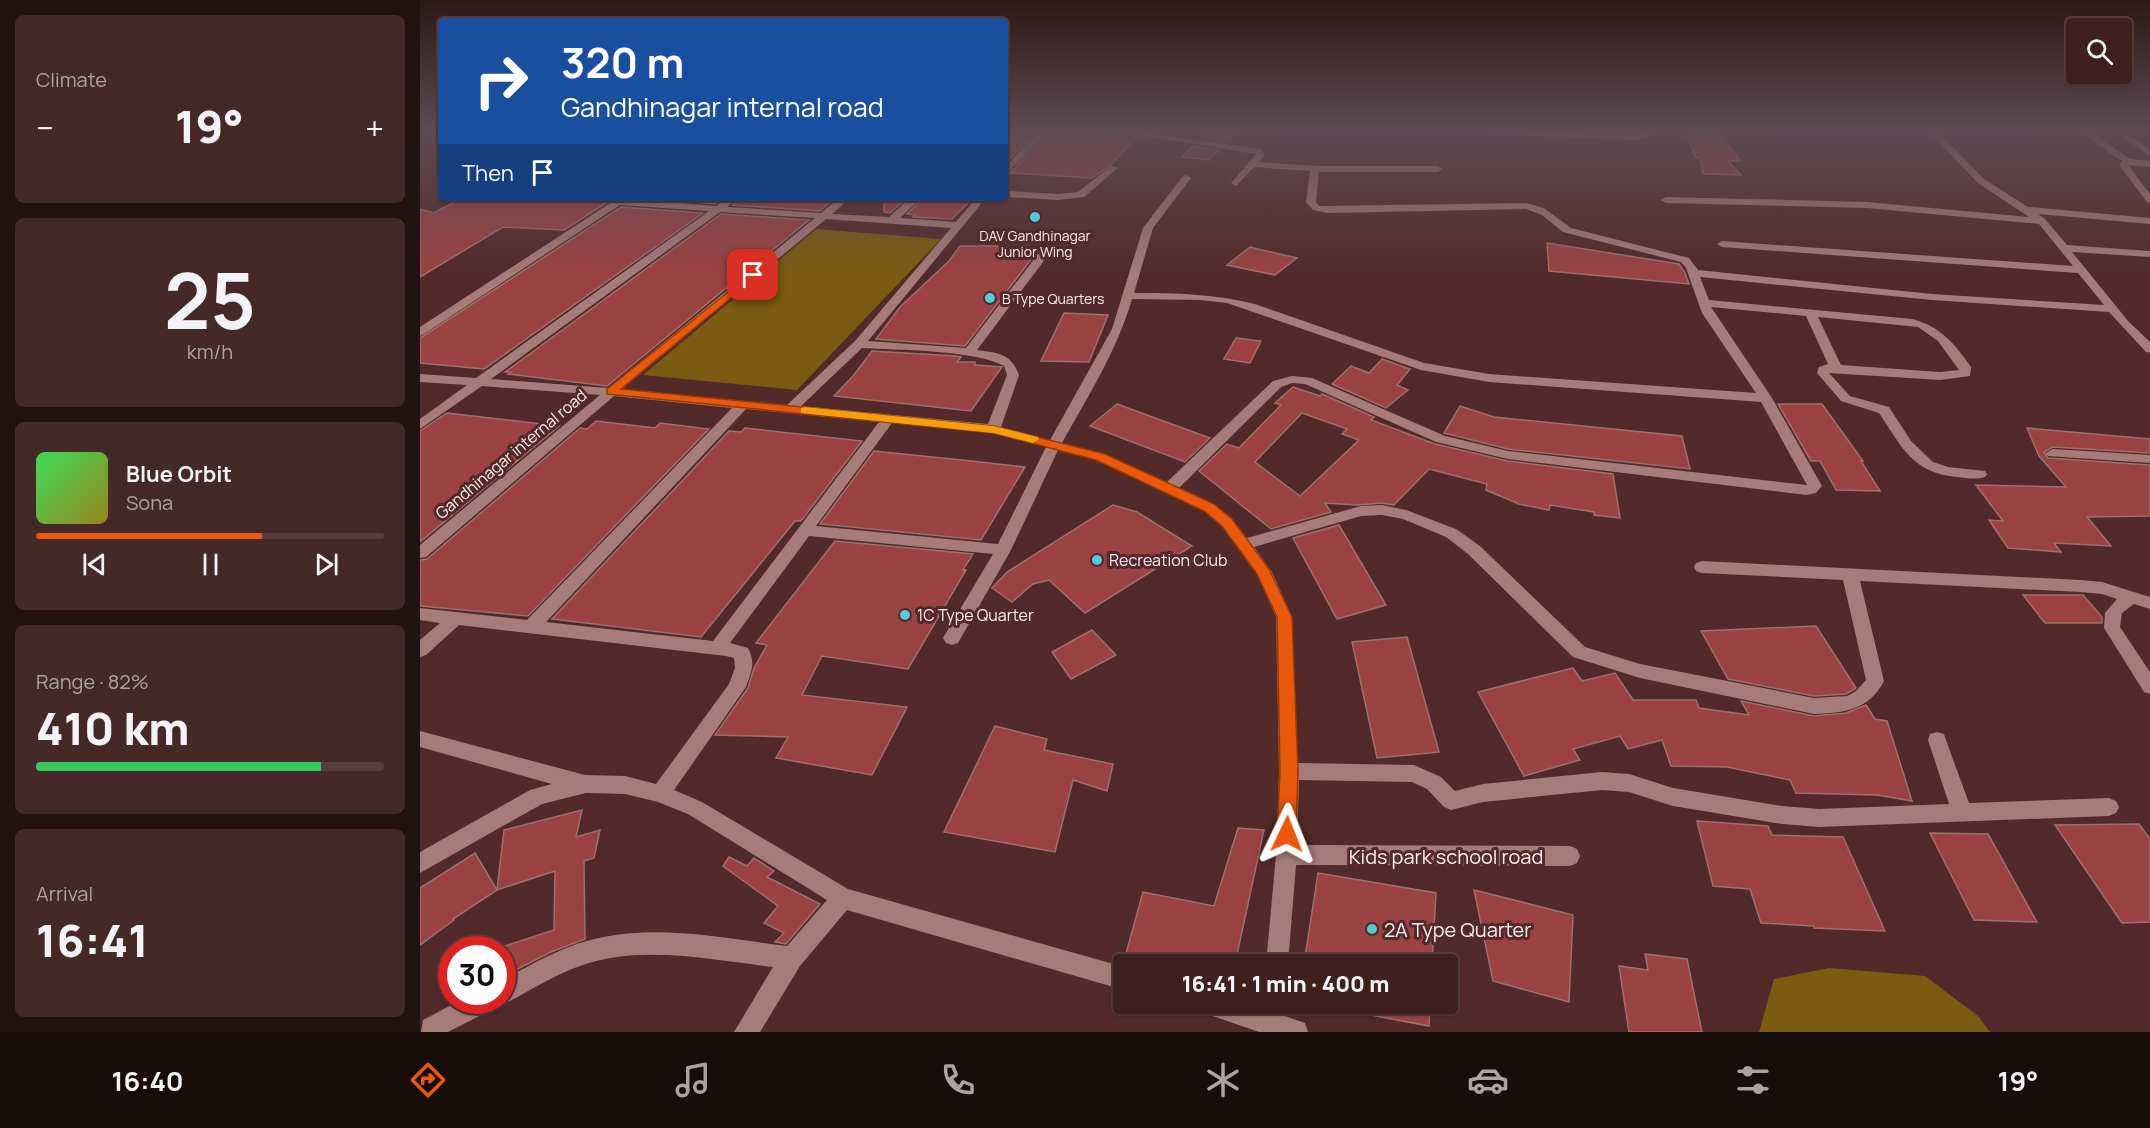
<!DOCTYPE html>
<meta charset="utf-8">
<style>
body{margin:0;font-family:Manrope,sans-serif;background:#452828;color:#f1f3f6;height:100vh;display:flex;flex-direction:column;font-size:22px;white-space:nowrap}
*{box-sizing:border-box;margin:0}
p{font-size:20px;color:#ada3a4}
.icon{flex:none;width:33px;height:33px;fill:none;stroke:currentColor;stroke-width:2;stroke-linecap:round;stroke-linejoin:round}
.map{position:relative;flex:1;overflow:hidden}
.side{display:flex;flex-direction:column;gap:15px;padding:15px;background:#221211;width:420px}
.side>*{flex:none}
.banner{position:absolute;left:18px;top:18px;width:570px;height:183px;border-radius:6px;box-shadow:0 2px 4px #0004,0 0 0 2px #573e3d;background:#1a4fa0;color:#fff;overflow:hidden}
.buttons{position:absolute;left:1646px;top:18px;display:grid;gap:12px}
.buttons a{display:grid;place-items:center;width:66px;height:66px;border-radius:6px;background:#3e201f;box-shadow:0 2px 4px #0004,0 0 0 2px #573e3d;font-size:30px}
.speed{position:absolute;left:18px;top:936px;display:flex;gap:12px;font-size:30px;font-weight:700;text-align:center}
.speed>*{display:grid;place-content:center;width:78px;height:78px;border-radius:50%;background:#3e201f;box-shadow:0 2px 4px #0004,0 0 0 2px #573e3d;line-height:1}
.speed .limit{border:9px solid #d22;background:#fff;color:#111}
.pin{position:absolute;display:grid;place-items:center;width:51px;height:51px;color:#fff;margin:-26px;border-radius:12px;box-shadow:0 3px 9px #0006}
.me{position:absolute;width:66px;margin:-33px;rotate:2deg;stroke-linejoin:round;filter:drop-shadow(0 0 4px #0008)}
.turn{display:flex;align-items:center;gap:21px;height:126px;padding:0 24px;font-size:27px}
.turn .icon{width:78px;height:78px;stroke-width:2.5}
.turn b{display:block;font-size:42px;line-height:51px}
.then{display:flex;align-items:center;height:57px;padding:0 24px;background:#0003;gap:12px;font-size:22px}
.big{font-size:45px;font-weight:800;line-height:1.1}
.side .card{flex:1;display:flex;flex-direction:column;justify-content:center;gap:9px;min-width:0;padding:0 21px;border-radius:9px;background:#452828}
.side .dial{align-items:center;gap:0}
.dial b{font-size:78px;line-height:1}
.song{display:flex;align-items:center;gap:18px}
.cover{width:72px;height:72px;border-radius:9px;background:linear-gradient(135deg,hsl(130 70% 55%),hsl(50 70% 35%))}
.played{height:6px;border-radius:3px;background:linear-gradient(90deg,#ea580c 65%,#573e3d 65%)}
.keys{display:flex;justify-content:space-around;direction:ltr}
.heat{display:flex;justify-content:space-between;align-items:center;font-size:33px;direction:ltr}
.charge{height:9px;border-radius:4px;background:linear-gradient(90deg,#34c759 82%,#573e3d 0)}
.trip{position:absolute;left:693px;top:954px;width:345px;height:60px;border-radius:6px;background:#3e201f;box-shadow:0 2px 4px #0004,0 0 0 2px #573e3d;font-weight:800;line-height:60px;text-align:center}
.tab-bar{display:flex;height:96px;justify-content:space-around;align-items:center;background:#190d0c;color:#ada3a4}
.tab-bar .icon{width:42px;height:42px}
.tab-bar .selected{color:#ea580c}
.tab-bar b{font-size:27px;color:#f1f3f6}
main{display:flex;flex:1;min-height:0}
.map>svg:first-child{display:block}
.green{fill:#7b5b10}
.building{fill:#9b4342;stroke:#9e706d;stroke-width:1.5;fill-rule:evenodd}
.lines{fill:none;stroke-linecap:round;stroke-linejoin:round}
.minor{fill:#a67c79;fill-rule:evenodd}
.route{fill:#ea580c;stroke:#983908;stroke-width:1.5}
.slow{fill:#f59e0b}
.poi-dot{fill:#52ccd6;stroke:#522a29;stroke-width:2}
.labels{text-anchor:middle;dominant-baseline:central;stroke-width:6;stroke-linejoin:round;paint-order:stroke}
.far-poi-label{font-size:14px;fill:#fdedec;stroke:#522a29}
.street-label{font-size:16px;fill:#fdedec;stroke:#522a29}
.poi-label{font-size:16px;fill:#fdedec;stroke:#522a29;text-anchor:start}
.near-street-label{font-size:20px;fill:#fdedec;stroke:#522a29}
.near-poi-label{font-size:20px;fill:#fdedec;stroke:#522a29;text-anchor:start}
</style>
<main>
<section class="side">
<div class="card"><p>Climate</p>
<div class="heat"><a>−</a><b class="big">19°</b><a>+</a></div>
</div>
<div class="card dial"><b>25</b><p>km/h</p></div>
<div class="card">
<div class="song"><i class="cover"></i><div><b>Blue Orbit</b><p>Sona</p></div></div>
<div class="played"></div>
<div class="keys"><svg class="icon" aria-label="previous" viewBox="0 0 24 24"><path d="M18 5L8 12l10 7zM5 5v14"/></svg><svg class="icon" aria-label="pause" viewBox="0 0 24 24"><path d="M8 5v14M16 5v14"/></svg><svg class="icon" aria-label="next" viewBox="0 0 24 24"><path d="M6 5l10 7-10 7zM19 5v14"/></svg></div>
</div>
<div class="card"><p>Range · 82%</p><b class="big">410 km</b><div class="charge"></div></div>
<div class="card"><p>Arrival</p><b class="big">16:41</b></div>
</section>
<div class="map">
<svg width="1730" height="1032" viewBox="0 0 1730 1032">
<rect width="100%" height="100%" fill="#522a29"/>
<g class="green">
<polygon points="396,229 521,239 377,390 223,375"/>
<polygon points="1409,968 1505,976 1558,1016 1570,1032 1339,1032 1354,979"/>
</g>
<g class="building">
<polygon points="585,131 616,131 585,164"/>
<polygon points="630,131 692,131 717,137 692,164 672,178 590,173"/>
<polygon points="789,131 817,131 807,142 781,138"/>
<polygon points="1266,134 1301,136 1320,161 1308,161 1321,175 1283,174 1280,158 1276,158"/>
<polygon points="773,146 799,150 789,160 762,157"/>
<polygon points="42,198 168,199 194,198 144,230 83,227 0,277 0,209 14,213"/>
<polygon points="226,198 303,198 295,204"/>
<polygon points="320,198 415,198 400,211 313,205"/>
<polygon points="464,198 487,198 470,213 464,212"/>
<polygon points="503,198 553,198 532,219 493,217 495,215 487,214"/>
<polygon points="201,207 283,213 64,369 0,363 0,338"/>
<polygon points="301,214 389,220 187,386 88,374 91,372 85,372"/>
<polygon points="1127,243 1259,264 1265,273 1269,284 1129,271"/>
<polygon points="540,246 575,246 621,251 616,253 545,346 456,339 480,307 529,261"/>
<polygon points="830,247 855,253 877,258 855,275 807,265"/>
<polygon points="644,313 688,315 669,362 621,361"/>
<polygon points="816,338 841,341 830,363 804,359"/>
<polygon points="452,351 536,356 541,357 537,362 555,362 555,365 582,367 551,411 414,396 433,376"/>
<polygon points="962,359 990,369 977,385 988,390 966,408 912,384 931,366 949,373"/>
<path d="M873 387 900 396 902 394 954 417 951 420 1015 444 1088 461 1193 474 1200 518 1174 515V512L1130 505 1129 510 1099 504 1066 490 1067 484 1009 469 974 505 962 503 937 505 905 503 911 512 851 529 779 471 807 444 819 448 861 405 855 403ZM882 413 927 429 922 434 939 440 880 496 835 462Z"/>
<polygon points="697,404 790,438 765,462 670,426"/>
<polygon points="1358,404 1402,404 1443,461 1441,461 1460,491 1416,490 1400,461 1391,461"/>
<polygon points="1040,406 1074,417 1262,436 1270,469 1088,449 1024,433"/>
<polygon points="27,413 139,426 0,542 0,431"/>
<polygon points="176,421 235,428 240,423 289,429 108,616 0,606 0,560 7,559 160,428 167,429"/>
<polygon points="325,428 442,441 381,521 375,521 281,637 132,619 309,431 321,432"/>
<polygon points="1607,428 1730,439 1730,453 1633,447 1624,452 1628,458 1730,465 1730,516 1667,517 1691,546 1634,543 1641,552 1588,548 1569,520 1583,521 1556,485 1646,487 1619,456"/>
<polygon points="454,451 551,461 605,467 561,540 400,524"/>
<polygon points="693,505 717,512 772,546 665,613 629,580 613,584 592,602 572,588 587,572"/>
<polygon points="919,525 966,605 917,619 873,538"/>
<polygon points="415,541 553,554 543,570 546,570 488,669 402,656 382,695 487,707 452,775 356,758 368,737 295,735 328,688 334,668 347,645 336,643"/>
<polygon points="1603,595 1663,595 1682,617 1682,623 1625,623"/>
<polygon points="1396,626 1436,688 1426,694 1394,696 1308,679 1281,631"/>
<polygon points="672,630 696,655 651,679 632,652"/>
<polygon points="987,637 1019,752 957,758 932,642"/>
<polygon points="1153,668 1162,681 1195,673 1213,700 1276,700 1279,708 1329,715 1321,701 1394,716 1426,713 1446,705 1455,719 1467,721 1492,801 1457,795 1376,793 1370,780 1307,767 1251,766 1242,740 1208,749 1200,736 1153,749 1160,760 1104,776 1058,692"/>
<polygon points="575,726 627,739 624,750 693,764 687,791 653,780 635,852 524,832"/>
<polygon points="162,810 156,837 180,830 174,858 164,861 165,939 131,952 82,977 82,947 134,930 135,871 77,890 84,830"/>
<polygon points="1277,821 1348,826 1352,835 1423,837 1465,931 1394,928 1394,926 1341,923 1330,889 1293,886"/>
<polygon points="1719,824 1730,839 1730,922 1702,923 1635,825"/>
<polygon points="818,828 844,830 815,964 703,964 723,892 794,906"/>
<polygon points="1510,833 1568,834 1617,922 1554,920"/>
<polygon points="55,853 77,890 33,919 34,920 0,945 0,888"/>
<polygon points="309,857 327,866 334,858 354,871 347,877 400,904 366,944 355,942 364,933 344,923 358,906 303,866"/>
<polygon points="898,873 1016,893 1012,964 884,964"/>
<polygon points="1054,890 1153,915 1149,1002 1073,981"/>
<polygon points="1225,954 1267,959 1282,1032 1209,1032 1199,966 1228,970"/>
<polygon points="941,1004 1010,1004 1009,1026 940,1013"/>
</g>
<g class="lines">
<g class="minor">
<polygon points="619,131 628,131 585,175 585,167"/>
<path d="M694 131H715L840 149 845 155 839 162 895 166H1018L1022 169 1018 172H899L896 202 899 206 1106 203 1124 208 1151 228 1269 258 1278 270 1512 294 1684 305 1658 273 1302 247 1297 244 1302 241 1653 266 1619 224 1447 208 1246 203 1241 200 1246 197 1447 202 1609 217 1558 183 1508 131H1517L1564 179 1608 207 1730 218V224L1618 214 1625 219 1647 245 1730 251V257L1652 252 1708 321 1730 342V353L1726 352 1689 312 1512 300 1280 277 1289 300 1492 319C1520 326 1535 344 1551 367L1550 376 1520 380 1409 373 1430 396 1469 407 1491 441 1513 462 1528 467 1565 471 1567 474 1565 477C1556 480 1546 478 1537 477 1492 473 1482 447 1459 413L1421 401 1397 373 1399 367 1408 364 1386 316 1291 307 1352 398 1402 486 1396 493 1386 495 1088 459 1016 442 885 384 872 383 861 387 759 488C792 502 805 509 827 538L941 506 962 505 986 510 1036 529 1060 546 1165 647 1220 664 1394 698 1427 696 1436 691 1446 680 1423 580 1282 573 1276 571 1274 567 1276 563 1282 561 1660 580 1682 582 1730 597V609L1714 604 1702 613 1700 627 1730 672V694L1724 692 1684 628 1685 613 1697 599 1682 594 1660 592 1440 581 1464 681C1449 710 1424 713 1394 714L1220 678 1153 657 1048 554 1026 537 983 519 962 515 941 516 834 547 852 572 872 617 878 763 994 765 1021 777 1035 791 1063 784 1182 772 1209 774 1253 788 1362 806 1399 809 1529 804 1508 740 1510 734 1517 732 1524 734 1526 740 1549 803 1689 798 1696 801 1699 807 1696 813 1689 816 1399 827 1362 824 1253 806 1209 792 1182 790 1063 802 1031 810 1024 807 1007 789 992 782 879 780 877 845 1150 846 1157 849 1160 856 1157 863 1150 866 876 865 868 964H846L856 855 859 771 856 617 837 574 802 526 784 510 675 460 638 450 591 550 538 643 532 645 526 643 523 638 573 554 389 536 310 643 328 648C336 662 331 673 326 687L254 790 282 802 428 889 704 967V990L427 910 380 966 340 1032H314L353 967C291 960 221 944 160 966 136 974 113 989 90 1001L82 1005 78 1003 75 1008 28 1032H1L3 1020 41 1000H82V980C115 963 148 943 184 937 244 925 308 939 367 946L407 900 268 814 238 802 205 794 166 793 122 804 0 873V852L110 790 132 784 0 747V731L165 775 205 776 236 784 309 684 315 668 314 658 306 656 39 625 6 655 0 657V640L20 623 0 620V608L107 620 312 408 194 396 6 557 0 558V545L180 395 62 386 0 429V419L47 385 0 382V374L56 378 289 211 200 205 4 334 0 336V327L198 198 296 206 307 198H318L307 207 401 213 419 198H430L412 214 469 217 490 198H501L480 218 536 222 556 198H566L448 341 546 348 618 254H626V258L557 350C578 353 591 353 599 375L581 427 630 440 692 329 723 228 763 176 766 175 771 178 733 228 714 293C756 293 795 294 835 304L1004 363 1069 374 1336 393 1282 313 1266 268 1261 262 1143 232 1122 215 1106 209 908 213 893 210 886 202 890 171 834 167 816 186 811 183 836 154ZM300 212 395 218 188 388 71 379ZM406 219 531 228 435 341 367 405 202 389ZM712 299 780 300 807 303 1001 370 1069 382 1341 402 1387 485 1088 451 1025 436 892 378 872 376 853 381 747 482 685 454 642 443C668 396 697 351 712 299ZM1398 317 1498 327 1518 341 1539 370 1520 372 1421 365ZM442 348C477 350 556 350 584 366L587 375 568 424 381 406ZM326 409 459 422 293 641 126 622ZM472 423 573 433 626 447 578 544 396 526Z"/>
<polygon points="1063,131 1216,135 1232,131 1246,131 1216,140 1066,134"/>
<polygon points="1659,131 1669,131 1710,159 1730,161 1730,167 1708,165 1730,194 1730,203 1727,202 1699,165 1702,161"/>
<polygon points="1708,135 1730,149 1730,156 1705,139 1704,137"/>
<polygon points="691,166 698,168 664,197 638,200 585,197 585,191 638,194 658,192"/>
<polygon points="1633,449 1730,455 1730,463 1628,456 1626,453"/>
<polygon points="777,1004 824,1004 842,1009 842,1004 866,1004 865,1016 885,1023 888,1032 839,1032 781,1012"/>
</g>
</g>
<linearGradient id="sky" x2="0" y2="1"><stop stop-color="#2d1717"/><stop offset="0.47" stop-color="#604a54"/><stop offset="1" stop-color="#604a54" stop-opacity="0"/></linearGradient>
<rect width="1730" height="276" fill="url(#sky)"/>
<polygon class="route" points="333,272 336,273 336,277 201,389 573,426 685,454 794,504 812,519 849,569 872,617 878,771 876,834 873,840 867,843 860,840 857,834 860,771 857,617 837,574 802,526 784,511 676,460 573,433 187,394 187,389"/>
<polygon class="slow" points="385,407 573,426 618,437 619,439 613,443 573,433 381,413 381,408"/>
<g class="poi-dot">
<circle cx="615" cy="217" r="6"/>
<circle cx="570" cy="298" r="6"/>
<circle cx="677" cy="560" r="6"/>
<circle cx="485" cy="615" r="6"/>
<circle cx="952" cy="929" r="6"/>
</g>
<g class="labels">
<g class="far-poi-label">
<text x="615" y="235">DAV Gandhinagar<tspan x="615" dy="16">Junior Wing</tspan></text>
<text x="582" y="298" text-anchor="start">B Type Quarters</text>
</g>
<g class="street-label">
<text transform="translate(91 454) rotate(-40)">Gandhinagar internal road</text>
</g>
<g class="poi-label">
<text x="689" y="560">Recreation Club</text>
<text x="497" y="615">1C Type Quarter</text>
</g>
<g class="near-street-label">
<text x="1026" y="856">Kids park school road</text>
</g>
<g class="near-poi-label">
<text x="964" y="929">2A Type Quarter</text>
</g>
</g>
</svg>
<div class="buttons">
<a><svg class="icon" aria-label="search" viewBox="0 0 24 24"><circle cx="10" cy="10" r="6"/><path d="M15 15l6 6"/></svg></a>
</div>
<div class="speed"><div class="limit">30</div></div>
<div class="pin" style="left:333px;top:275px;background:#d93025"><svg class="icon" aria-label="arrive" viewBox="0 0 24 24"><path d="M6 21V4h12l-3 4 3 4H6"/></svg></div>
<svg class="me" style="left:867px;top:834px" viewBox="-20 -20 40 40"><path d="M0-17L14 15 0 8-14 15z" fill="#ea580c" stroke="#fff" stroke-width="4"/></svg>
<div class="trip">16:41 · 1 min · 400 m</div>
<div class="banner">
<div class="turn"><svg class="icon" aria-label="right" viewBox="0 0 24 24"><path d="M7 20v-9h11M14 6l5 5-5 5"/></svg><div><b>320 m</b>Gandhinagar internal road</div></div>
<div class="then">Then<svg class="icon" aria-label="arrive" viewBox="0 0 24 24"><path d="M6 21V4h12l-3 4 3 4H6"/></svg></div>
</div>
</div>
</main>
<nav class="tab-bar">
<b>16:40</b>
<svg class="icon selected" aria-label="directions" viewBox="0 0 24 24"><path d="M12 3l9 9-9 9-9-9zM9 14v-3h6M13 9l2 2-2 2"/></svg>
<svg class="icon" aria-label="music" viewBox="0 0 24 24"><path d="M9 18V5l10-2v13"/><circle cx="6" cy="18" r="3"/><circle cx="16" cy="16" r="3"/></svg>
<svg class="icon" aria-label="phone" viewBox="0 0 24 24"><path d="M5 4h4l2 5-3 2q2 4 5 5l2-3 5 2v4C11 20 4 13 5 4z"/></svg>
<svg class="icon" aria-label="climate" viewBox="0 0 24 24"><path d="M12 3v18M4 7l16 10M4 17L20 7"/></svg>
<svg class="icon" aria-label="car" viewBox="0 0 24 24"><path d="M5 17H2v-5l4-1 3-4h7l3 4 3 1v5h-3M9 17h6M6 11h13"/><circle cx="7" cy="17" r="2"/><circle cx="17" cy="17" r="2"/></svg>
<svg class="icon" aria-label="filters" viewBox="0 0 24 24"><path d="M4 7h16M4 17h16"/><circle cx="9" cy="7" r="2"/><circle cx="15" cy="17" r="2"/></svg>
<b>19°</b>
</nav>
